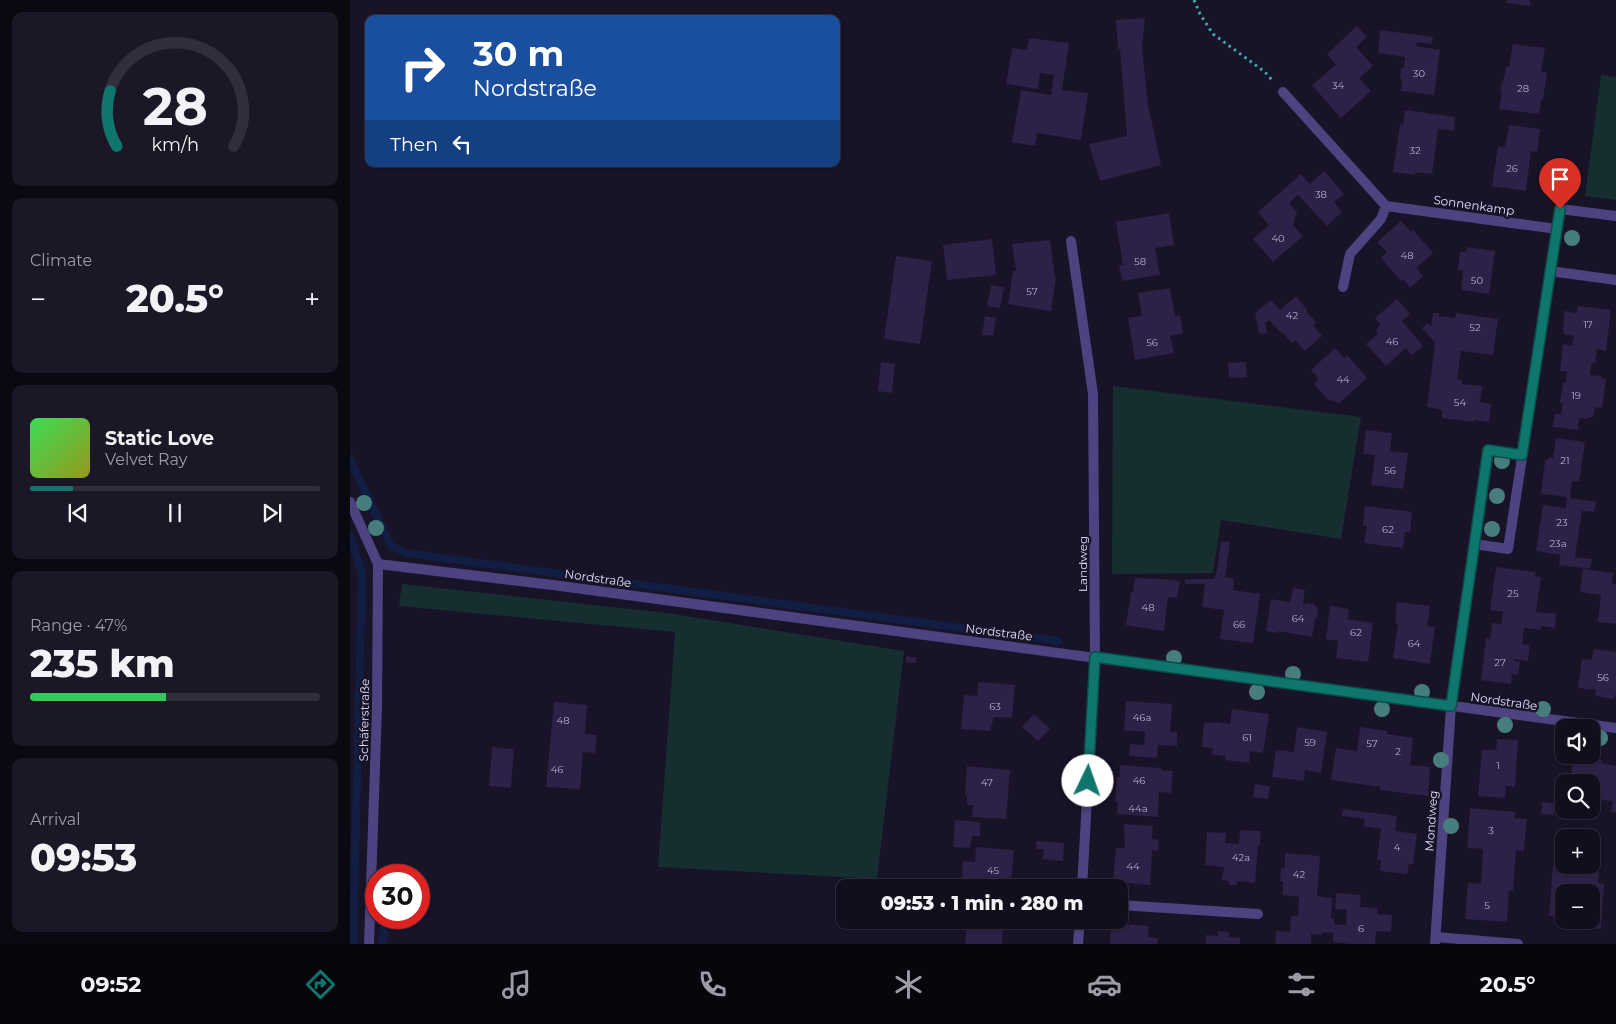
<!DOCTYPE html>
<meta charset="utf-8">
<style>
body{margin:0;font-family:Montserrat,sans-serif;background:#1b1726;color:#f1f3f6;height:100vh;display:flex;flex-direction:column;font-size:19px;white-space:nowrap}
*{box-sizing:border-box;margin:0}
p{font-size:16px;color:#9c9ca4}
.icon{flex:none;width:28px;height:28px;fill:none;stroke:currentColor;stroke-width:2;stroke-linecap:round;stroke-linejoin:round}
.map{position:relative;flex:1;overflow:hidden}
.sheet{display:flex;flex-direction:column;gap:12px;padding:12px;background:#0a0810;width:350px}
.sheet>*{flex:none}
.top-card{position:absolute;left:15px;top:15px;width:475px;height:152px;border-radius:10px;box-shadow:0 1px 4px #0004,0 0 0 1px #312e3b;background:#1a4fa0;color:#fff;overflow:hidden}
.fabs{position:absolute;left:1205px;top:719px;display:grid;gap:10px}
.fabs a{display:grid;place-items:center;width:45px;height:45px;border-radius:10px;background:#120e1d;box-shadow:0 1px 4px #0004,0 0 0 1px #312e3b;font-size:25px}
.speed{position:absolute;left:15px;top:864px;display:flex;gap:10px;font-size:25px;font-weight:700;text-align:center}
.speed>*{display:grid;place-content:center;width:65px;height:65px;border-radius:50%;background:#120e1d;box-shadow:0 1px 4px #0004,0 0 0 1px #312e3b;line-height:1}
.speed .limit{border:8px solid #d22;background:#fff;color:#111}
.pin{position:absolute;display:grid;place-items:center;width:42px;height:42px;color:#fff;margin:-51px -21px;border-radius:50% 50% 50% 0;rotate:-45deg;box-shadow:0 0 5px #0007}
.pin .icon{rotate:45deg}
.me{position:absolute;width:55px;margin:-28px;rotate:3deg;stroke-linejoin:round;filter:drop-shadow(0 0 4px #0008)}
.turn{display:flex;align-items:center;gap:18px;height:105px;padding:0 25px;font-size:22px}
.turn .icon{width:65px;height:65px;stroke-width:2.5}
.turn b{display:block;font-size:35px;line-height:42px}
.then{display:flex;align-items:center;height:48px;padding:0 25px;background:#0003;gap:10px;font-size:19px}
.big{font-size:38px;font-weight:800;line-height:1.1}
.sheet .widget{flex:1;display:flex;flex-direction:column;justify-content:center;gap:8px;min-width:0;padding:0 18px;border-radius:10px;background:#1b1726}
.sheet .dial{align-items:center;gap:0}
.dial svg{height:130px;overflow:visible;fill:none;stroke:#312e3b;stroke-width:7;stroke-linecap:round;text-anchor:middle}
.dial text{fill:#f1f3f6;stroke:none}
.song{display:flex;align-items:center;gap:15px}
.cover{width:60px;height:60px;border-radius:8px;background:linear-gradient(135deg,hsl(130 70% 55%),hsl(60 70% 35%))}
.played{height:5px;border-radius:2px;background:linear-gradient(90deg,#0f766e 15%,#312e3b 15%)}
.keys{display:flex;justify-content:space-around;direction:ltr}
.heat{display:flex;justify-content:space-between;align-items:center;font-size:28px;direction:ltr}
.charge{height:8px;border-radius:4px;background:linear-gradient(90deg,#34c759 47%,#312e3b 0)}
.trip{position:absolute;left:486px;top:879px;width:292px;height:50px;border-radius:10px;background:#120e1d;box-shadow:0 1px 4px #0004,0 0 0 1px #312e3b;font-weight:800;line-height:50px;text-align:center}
.dock{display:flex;height:80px;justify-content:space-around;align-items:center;background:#07060c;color:#9c9ca4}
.dock .icon{width:35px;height:35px}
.dock .on{color:#0f766e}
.dock b{font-size:22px;color:#f1f3f6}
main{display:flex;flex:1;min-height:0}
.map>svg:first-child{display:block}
.green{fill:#162e30}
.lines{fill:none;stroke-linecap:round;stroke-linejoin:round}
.stream{stroke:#111d42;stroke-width:8}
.building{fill:#2c2146}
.path{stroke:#3ea8ae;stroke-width:3;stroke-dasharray:2.5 4;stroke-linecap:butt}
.minor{stroke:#4c4380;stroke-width:10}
.tree{fill:#487d7e}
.route-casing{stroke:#0a4d48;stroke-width:12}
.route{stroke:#0f766e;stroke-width:9}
.labels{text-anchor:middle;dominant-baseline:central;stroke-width:5;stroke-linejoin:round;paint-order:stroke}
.number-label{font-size:10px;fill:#b5adce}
.street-label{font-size:12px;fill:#e3dcfb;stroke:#181327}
</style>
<main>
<section class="sheet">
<div class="widget dial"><svg viewBox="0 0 100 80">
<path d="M14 69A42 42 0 1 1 86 69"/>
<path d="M14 69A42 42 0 0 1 10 35" stroke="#0f766e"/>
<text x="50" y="56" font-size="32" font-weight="700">28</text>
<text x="50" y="72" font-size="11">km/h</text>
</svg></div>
<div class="widget"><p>Climate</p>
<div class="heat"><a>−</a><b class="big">20.5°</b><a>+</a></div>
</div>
<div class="widget">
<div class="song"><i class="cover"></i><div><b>Static Love</b><p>Velvet Ray</p></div></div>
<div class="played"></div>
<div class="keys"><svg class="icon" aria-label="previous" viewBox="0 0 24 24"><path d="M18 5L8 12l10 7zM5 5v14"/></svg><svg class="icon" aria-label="pause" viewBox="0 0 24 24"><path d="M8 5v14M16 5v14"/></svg><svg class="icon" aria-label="next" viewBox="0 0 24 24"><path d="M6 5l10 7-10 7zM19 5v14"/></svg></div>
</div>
<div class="widget"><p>Range · 47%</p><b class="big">235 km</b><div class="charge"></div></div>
<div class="widget"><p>Arrival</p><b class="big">09:53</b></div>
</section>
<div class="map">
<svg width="1266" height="944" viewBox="0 0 1266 944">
<rect width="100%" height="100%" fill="#181327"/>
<g class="green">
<polygon points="1251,75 1266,77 1266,200 1235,196"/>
<polygon points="763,386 1011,417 991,539 871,520 863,573 762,574"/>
<polygon points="52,584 317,613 554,651 527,879 308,867 325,632 49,606"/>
</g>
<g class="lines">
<g class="stream">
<polyline points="0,459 41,546 56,553 709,641"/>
<polyline points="0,535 12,573 3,944"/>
<polyline points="33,944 34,918"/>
</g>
</g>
<g class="building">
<polygon points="1157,0 1180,0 1180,6 1156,3"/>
<polygon points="795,18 792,47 798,105 811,165 750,181 739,144 777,136 770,49 768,49 766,20"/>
<polygon points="1007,26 1017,37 1006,47 1023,66 1009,78 1021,91 991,118 962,85 986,65 977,54"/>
<polygon points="1030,30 1083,37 1082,44 1067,42 1066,46 1090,50 1084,95 1051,91 1052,79 1050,79 1051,68 1054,68 1055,57 1028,53"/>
<polygon points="679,38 719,43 712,90 738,93 731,140 687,133 685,146 662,142 671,90 701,95 704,75 690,73 688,89 656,84 662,48 677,50"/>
<polygon points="1163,44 1195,48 1191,72 1197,72 1193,100 1191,100 1189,114 1149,109 1152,93 1150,93 1152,82 1153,83 1156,67 1159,67"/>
<polygon points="1055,110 1105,117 1104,131 1088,129 1082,174 1065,172 1065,175 1043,172 1050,124 1053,125"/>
<polygon points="1159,125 1190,129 1187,152 1181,151 1176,191 1142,186 1148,146 1155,147"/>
<polygon points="974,171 994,194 984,202 992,212 977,226 948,195 939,203 947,212 943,225 953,236 923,262 903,239 919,225 908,212 951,174 960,184"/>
<polygon points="819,213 824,245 805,248 810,275 772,281 769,265 773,265 766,222"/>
<polygon points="1051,221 1061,232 1063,230 1083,253 1066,268 1073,276 1060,288 1053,279 1051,281 1031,258 1037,252 1027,242"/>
<polygon points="642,239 646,275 597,280 593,245"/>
<polygon points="700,240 705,277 706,277 701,311 658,304 663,271 666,271 662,244"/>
<polygon points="1117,247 1145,251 1139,294 1111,290 1113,270 1108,270 1110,252 1116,252"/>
<polygon points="546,256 582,261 570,344 534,339"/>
<polygon points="641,285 654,287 650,308 637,306"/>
<polygon points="820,288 825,316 830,315 833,333 820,336 824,353 785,360 778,318 792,316 788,293"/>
<polygon points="946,296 957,310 956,311 966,322 963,325 972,336 955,351 945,340 942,343 932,332 931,333 919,320 915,323 917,333 909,334 905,313 921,300 930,310"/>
<polygon points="1047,299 1060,314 1052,321 1073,346 1062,355 1056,348 1036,366 1016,344 1028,334 1026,332 1030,324 1025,318"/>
<polygon points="1228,306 1261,310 1256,351 1247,349 1245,363 1242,362 1240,375 1251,376 1251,378 1256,379 1252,408 1245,407 1243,417 1238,417 1238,419 1229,418 1228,430 1203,427 1205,414 1211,414 1213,403 1210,403 1213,383 1216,383 1217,372 1210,371 1213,344 1222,346 1224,336 1213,334 1214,311 1227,313"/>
<polygon points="1083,313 1089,313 1089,316 1105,318 1106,313 1148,319 1143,355 1111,351 1107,379 1112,380 1112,384 1132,386 1130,402 1141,404 1139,422 1124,420 1124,422 1092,418 1092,410 1077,407 1085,343 1072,328 1078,323 1081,327"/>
<polygon points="635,316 646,318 643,336 632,335"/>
<polygon points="985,348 994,358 997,355 1017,378 989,403 977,399 964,384 969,379 961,370"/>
<polygon points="531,362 545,364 542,393 528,391"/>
<polygon points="896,362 897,377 879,378 878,363"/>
<polygon points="1016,430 1042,433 1040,451 1058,453 1053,489 1021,485 1025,455 1013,454"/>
<polygon points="1206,438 1235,442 1229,482 1222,481 1220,498 1246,502 1244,512 1232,511 1225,557 1242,559 1240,569 1209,565 1210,555 1186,551 1193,505 1216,508 1217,497 1191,494 1195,461 1199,458 1203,458"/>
<polygon points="1015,506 1062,512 1060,532 1055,532 1053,548 1014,543 1017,526 1013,526"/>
<polygon points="871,541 880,542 875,577 884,579 883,590 910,594 903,643 870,639 874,610 852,607 855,584 835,584 835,579 864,579 865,576 866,576"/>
<polygon points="1146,567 1186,572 1185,576 1191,577 1186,612 1206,614 1205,628 1191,626 1191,630 1174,628 1172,644 1180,645 1178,661 1164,659 1164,661 1170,662 1168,675 1162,674 1161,684 1131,680 1136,638 1140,639 1142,623 1151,624 1153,612 1140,610"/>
<polygon points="1233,569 1263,573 1262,584 1266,584 1266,624 1248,622 1251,595 1230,592"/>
<polygon points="785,578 812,579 830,581 827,598 818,597 814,631 776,625 781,592 783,592"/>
<polygon points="943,588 955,590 953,605 957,603 964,604 968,609 967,618 965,619 962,637 928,631 928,633 916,631 921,599 940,602"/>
<polygon points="1047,602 1080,606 1077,626 1085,627 1080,664 1043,658 1048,624 1045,623"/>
<polygon points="980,606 999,609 998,619 1023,623 1018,662 986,658 988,641 976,639"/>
<polygon points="1244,649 1266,652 1266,693 1264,699 1245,696 1246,690 1228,688 1232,659 1242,660"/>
<polygon points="556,656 566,658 566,663 556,662"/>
<polygon points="628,682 665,685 662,718 644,717 640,731 611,729 614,695 627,696"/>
<polygon points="776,701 822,704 820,732 827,732 827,746 808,745 807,758 779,756 780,744 794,745 795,732 774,730"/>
<polygon points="204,702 237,705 235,734 247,735 245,753 233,752 230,789 196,787"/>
<polygon points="882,709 919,714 913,753 900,751 899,763 875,760 876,756 862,754 863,748 852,747 854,723 865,723 865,722 880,724"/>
<polygon points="684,714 700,729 688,741 672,727"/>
<polygon points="947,727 977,732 971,773 955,770 954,781 922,777 926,750 944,752"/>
<polygon points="1010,727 1037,731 1037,734 1063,738 1060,765 1080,767 1078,796 1030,790 1030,787 981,780 986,748 1007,751"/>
<polygon points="1147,739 1168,740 1165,787 1156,786 1155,798 1128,796 1132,750 1146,750"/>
<polygon points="142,747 164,749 161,788 139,786"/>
<polygon points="1238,758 1252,760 1251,763 1266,766 1266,813 1261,812 1263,801 1249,800 1248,801 1241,800 1241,782 1220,782 1223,760 1237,762"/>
<polygon points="770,765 811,768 811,770 823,771 821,793 809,792 808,817 767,814 768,802 765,801 767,777 770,777"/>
<polygon points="617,766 660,770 656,819 622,817 623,805 617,805 617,795 615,795"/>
<polygon points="905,784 920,786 918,799 903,797"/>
<polygon points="1192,802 1204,803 1204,815 1191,814"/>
<polygon points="1120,808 1165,812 1164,818 1177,819 1174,851 1166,850 1163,891 1159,891 1157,922 1115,919 1118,883 1131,884 1133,849 1117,848"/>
<polygon points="993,809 1047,816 1045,831 1067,834 1063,864 1059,864 1057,874 1030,871 1031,860 1027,860 1031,829 1014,826 1015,819 992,816"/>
<polygon points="605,820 630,822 630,836 622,836 620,848 603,847"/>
<polygon points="774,824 803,826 802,839 809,840 808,851 802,850 800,885 763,882 766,848 775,848"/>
<polygon points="890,830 911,831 910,846 908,845 905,883 887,881 887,885 879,885 879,881 872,880 874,867 855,865 857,832 876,833 875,843 889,844"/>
<polygon points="687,841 714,843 713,861 693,859 694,849 686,849"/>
<polygon points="626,847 664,850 661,883 612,878 613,861 625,862"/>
<polygon points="935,853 970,856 967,896 982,898 981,918 984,919 984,924 996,925 997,910 985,909 986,893 1011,895 1010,907 1028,908 1027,914 1042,915 1041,932 1026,931 1025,944 1000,944 983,942 983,933 972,932 972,935 961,934 961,944 925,944 926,931 940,932 941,916 948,916 949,897 933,895 933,881 930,881 931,868 935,868"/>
<polygon points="1203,865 1217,866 1217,869 1249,871 1248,883 1254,884 1251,929 1216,926 1216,920 1241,920 1241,892 1214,892 1214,917 1199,916"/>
<polygon points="617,920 653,920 652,944 615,944"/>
<polygon points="761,923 799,926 798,937 808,938 807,944 760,944"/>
<polygon points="868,931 879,932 879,937 890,938 890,944 856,944 856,935 868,936"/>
</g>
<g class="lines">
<polyline class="path" points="844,0 850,14 863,34 915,72 922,80"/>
<g class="minor">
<polyline points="933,92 1036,206"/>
<polyline points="721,241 743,394 745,657 732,888"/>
<polyline points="1200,271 1266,280"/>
<polyline points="993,287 1000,254 1031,219 1036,206 1207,229"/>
<polyline points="0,502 28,564 27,708 19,944"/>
<polyline points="1124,544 1158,549 1210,209 1266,216"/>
<polyline points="28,564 203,585 1266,728"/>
<polyline points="770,905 908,914"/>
<polyline points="1086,937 1168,944"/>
<polyline points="728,944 730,920"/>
<polyline points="1085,944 1101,706 1139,450 1172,455"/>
</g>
</g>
<g class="tree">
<circle cx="1222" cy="238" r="8"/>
<circle cx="1152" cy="461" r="8"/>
<circle cx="1147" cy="496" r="8"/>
<circle cx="14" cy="503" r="8"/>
<circle cx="26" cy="528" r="8"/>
<circle cx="1142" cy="529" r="8"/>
<circle cx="824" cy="658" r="8"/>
<circle cx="943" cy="674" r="8"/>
<circle cx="907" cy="692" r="8"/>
<circle cx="1072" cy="692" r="8"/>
<circle cx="1032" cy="709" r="8"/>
<circle cx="1193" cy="709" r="8"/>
<circle cx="1155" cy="725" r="8"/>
<circle cx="1250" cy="738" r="8"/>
<circle cx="1091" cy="760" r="8"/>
<circle cx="732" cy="780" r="8"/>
<circle cx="1101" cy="826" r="8"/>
</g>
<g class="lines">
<g class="route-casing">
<polyline id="route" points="738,781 745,657 1101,706 1138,450 1172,455 1210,209"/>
</g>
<use href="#route" class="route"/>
</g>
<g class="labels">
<g class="number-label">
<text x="1069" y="73">30</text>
<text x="988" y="85">34</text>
<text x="1173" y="88">28</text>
<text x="1065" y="150">32</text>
<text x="1162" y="168">26</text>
<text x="971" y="194">38</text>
<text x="928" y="238">40</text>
<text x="1057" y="255">48</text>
<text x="790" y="261">58</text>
<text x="1127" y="280">50</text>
<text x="682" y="291">57</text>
<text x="942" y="315">42</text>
<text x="1238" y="324">17</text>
<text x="1125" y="327">52</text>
<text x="1042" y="341">46</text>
<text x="802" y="342">56</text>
<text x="993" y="379">44</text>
<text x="1226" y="395">19</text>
<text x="1110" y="402">54</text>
<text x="1215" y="460">21</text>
<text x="1040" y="470">56</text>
<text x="1212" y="522">23</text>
<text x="1038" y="529">62</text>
<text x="1208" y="543">23a</text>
<text x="1163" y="593">25</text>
<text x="798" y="607">48</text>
<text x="948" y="618">64</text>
<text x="889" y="624">66</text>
<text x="1006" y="632">62</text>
<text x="1064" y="643">64</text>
<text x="1150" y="662">27</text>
<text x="1253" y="677">56</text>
<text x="645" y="706">63</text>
<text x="792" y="717">46a</text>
<text x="213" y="720">48</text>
<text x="897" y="737">61</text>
<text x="960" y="742">59</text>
<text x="1022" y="743">57</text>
<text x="1048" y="751">2</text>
<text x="1148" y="765">1</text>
<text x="207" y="769">46</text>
<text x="789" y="780">46</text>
<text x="637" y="782">47</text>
<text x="788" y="808">44a</text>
<text x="1141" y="830">3</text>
<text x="1047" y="847">4</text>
<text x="891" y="857">42a</text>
<text x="783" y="866">44</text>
<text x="643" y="870">45</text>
<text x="949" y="874">42</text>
<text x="1137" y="905">5</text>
<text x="1011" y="928">6</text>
</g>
<g class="street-label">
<text transform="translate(1124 205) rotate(8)">Sonnenkamp</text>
<text transform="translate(732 564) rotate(-90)">Landweg</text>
<text transform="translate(248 578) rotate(8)">Nordstraße</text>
<text transform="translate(649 632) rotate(7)">Nordstraße</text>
<text transform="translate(1154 701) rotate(8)">Nordstraße</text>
<text transform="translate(14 720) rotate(-89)">Schäferstraße</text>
<text transform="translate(1081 821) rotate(-86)">Mondweg</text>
</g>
</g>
</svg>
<div class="fabs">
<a><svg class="icon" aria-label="sound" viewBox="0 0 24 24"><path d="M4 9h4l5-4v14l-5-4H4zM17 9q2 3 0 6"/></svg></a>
<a><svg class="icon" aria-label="search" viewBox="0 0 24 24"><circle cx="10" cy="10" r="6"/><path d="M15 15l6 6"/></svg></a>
<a>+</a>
<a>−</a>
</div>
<div class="speed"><div class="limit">30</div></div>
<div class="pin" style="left:1210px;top:209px;background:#d93025"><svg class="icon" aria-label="arrive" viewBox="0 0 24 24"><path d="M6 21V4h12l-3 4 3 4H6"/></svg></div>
<svg class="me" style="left:738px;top:781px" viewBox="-20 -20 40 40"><circle r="19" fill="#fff"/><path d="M0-13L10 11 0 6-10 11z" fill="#0f766e"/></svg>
<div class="trip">09:53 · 1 min · 280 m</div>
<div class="top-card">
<div class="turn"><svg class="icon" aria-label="right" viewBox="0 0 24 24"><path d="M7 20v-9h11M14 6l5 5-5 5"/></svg><div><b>30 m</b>Nordstraße</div></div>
<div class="then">Then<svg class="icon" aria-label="left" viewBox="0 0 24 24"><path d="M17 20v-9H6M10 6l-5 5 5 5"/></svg></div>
</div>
</div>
</main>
<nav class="dock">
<b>09:52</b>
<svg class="icon on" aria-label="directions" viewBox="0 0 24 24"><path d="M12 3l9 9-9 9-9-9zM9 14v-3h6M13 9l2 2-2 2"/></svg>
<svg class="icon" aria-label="music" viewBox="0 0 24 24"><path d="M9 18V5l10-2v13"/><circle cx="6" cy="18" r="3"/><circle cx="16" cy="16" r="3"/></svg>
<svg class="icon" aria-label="phone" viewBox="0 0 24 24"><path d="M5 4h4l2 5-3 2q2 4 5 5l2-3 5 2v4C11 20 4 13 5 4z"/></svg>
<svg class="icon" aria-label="climate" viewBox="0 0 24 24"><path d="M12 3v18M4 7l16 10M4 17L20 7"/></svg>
<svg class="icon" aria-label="car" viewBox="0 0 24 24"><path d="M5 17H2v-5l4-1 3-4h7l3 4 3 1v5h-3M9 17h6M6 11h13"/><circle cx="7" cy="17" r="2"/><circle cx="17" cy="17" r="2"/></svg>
<svg class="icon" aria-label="filters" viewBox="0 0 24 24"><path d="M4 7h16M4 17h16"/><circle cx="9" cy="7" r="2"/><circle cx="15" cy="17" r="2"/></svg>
<b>20.5°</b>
</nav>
